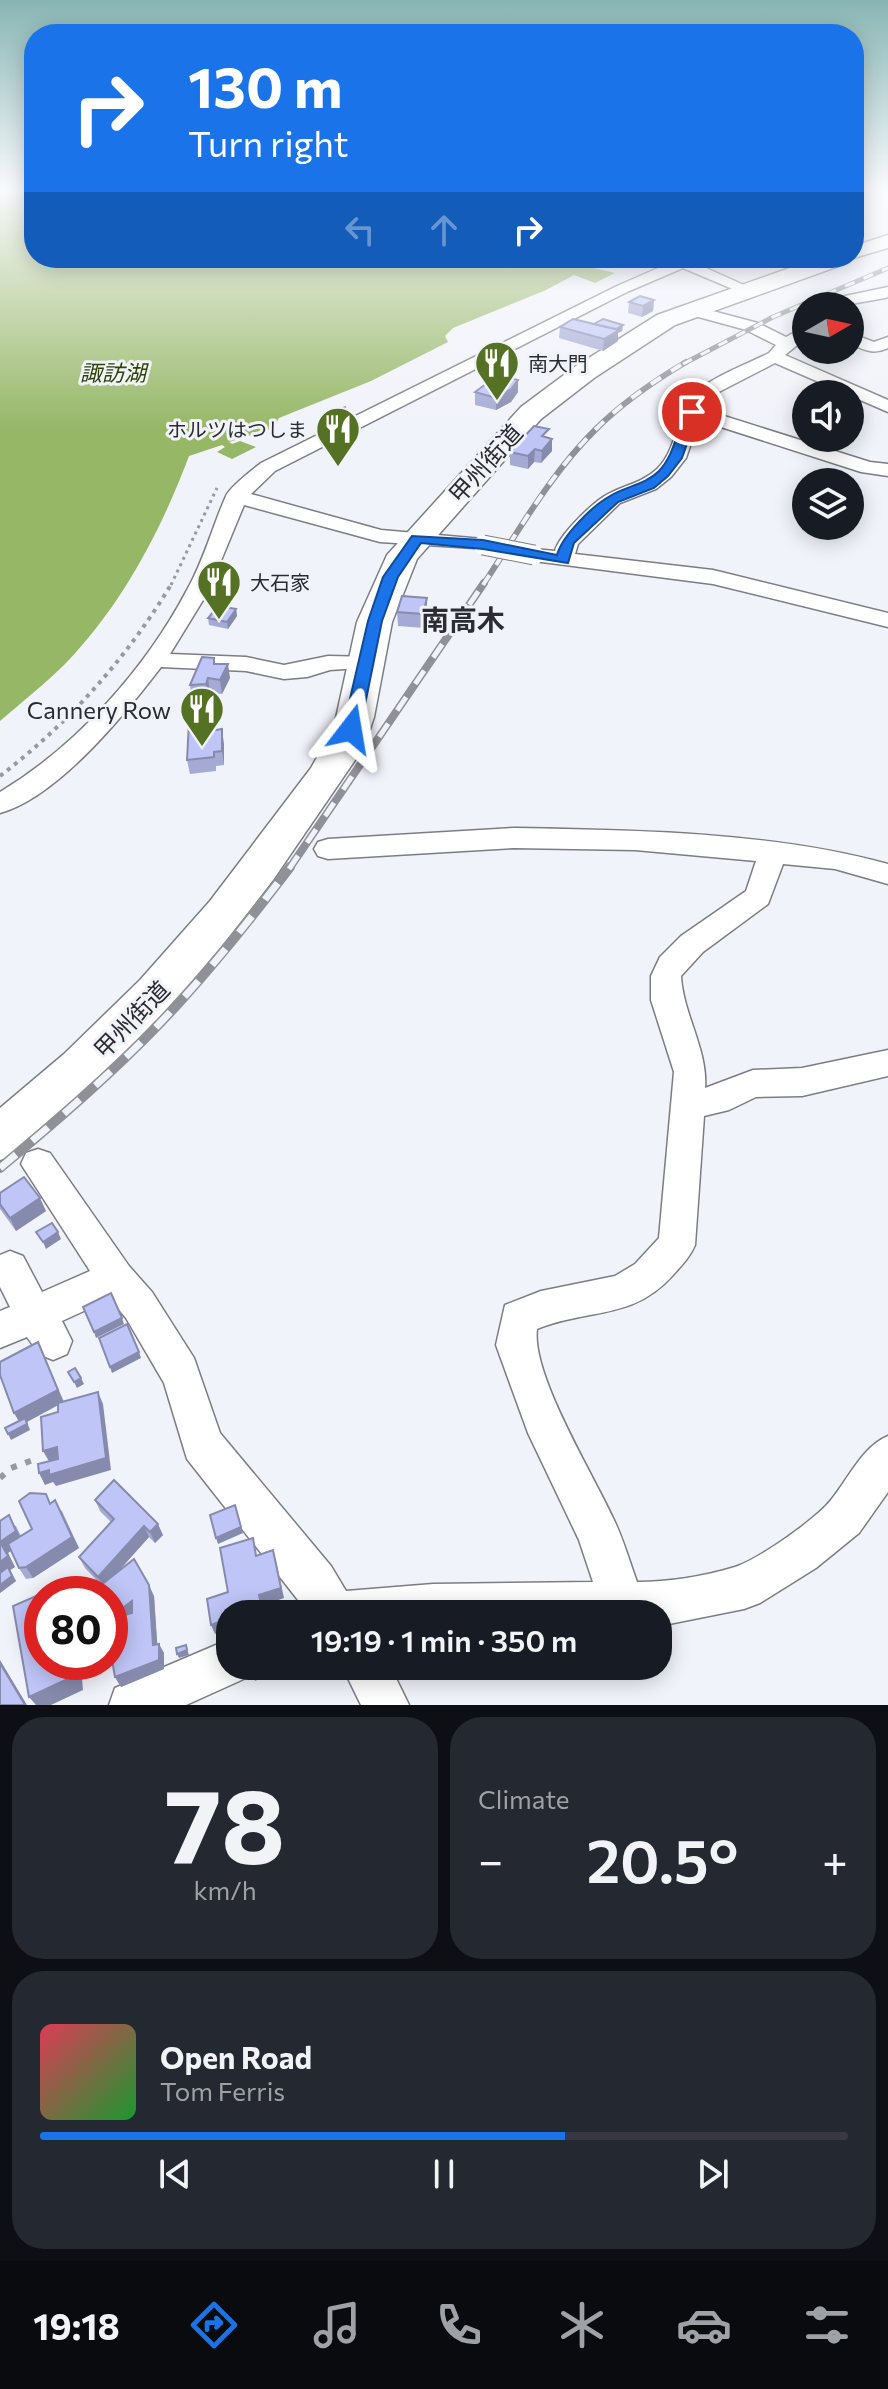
<!DOCTYPE html>
<meta charset="utf-8">
<style>
body{margin:0;font-family:Commissioner,"Noto Sans JP",sans-serif;background:#242831;color:#f1f3f6;height:100vh;display:flex;flex-direction:column;font-size:30px;white-space:nowrap}
*{box-sizing:border-box;margin:0}
p{font-size:26px;color:#9ea1a6}
.icon{flex:none;width:44px;height:44px;fill:none;stroke:currentColor;stroke-width:2;stroke-linecap:round;stroke-linejoin:round}
.map{position:relative;height:1705px;overflow:hidden}
.side{display:flex;flex-direction:column;gap:12px;padding:12px;background:#0d0f14;flex:1}
.side>*{flex:none}
.top-card{position:absolute;left:24px;top:24px;width:840px;height:244px;border-radius:32px;box-shadow:0 4px 20px #0003;background:#1a73e8;color:#fff;overflow:hidden}
.needle{width:52px;rotate:81deg}
.controls{position:absolute;left:792px;top:292px;display:grid;gap:16px}
.controls a{display:grid;place-items:center;width:72px;height:72px;border-radius:50%;background:#171b24;box-shadow:0 4px 20px #0003;font-size:40px}
.speed{position:absolute;left:24px;top:1576px;display:flex;gap:16px;font-size:40px;font-weight:700;text-align:center}
.speed>*{display:grid;place-content:center;width:104px;height:104px;border-radius:50%;background:#171b24;box-shadow:0 4px 20px #0003;line-height:1}
.speed .limit{border:12px solid #d22;background:#fff;color:#111}
.pin{position:absolute;display:grid;place-items:center;width:68px;height:68px;color:#fff;margin:-34px;border:4px solid #fff;border-radius:50%;box-shadow:0 2px 8px #0007}
.me{position:absolute;width:88px;margin:-44px;rotate:14deg;stroke-linejoin:round;filter:drop-shadow(0 0 6px #0008)}
.turn{display:flex;align-items:center;gap:28px;height:168px;padding:0 32px;font-size:36px}
.turn .icon{width:104px;height:104px;stroke-width:2.5}
.turn b{display:block;font-size:56px;line-height:68px}
.lanes{display:flex;align-items:center;height:76px;padding:0 32px;background:#0003;justify-content:center;gap:40px;direction:ltr}
.lanes .off{opacity:.35}
.big{font-size:60px;font-weight:600;line-height:1.1}
.side .tile{flex:1;display:flex;flex-direction:column;justify-content:center;gap:12px;min-width:0;padding:0 28px;border-radius:32px;background:#242831}
.side .dial{align-items:center;gap:0}
.dial b{font-size:104px;line-height:1}
.song{display:flex;align-items:center;gap:24px}
.cover{width:96px;height:96px;border-radius:12px;background:linear-gradient(135deg,hsl(350 70% 55%),hsl(130 70% 35%))}
.played{height:8px;border-radius:4px;background:linear-gradient(90deg,#1a73e8 65%,#363941 65%)}
.keys{display:flex;justify-content:space-around;direction:ltr}
.heat{display:flex;justify-content:space-between;align-items:center;font-size:44px;direction:ltr}
.side .tiles{flex:1;display:grid;gap:12px;grid-template-columns:1fr 1fr}
.tile:last-child{grid-column:span 2}
.trip{position:absolute;left:216px;top:1600px;width:456px;height:80px;border-radius:32px;background:#171b24;box-shadow:0 4px 20px #0003;font-weight:600;line-height:80px;text-align:center}
.tabs{display:flex;height:128px;justify-content:space-around;align-items:center;background:#090b0e;color:#9ea1a6}
.tabs .icon{width:56px;height:56px}
.tabs .active{color:#1a73e8}
.tabs b{font-size:36px;color:#f1f3f6}
.map>svg:first-child{display:block}
.water{fill:#96b766}
.lines{fill:none;stroke-linecap:round;stroke-linejoin:round}
.minor-casing{stroke:#7c7d84;stroke-width:3}
.highway-casing{stroke:#7c7d84;stroke-width:3}
.path-far2{stroke:#989a9f;stroke-width:3;stroke-dasharray:3 4;stroke-linecap:butt}
.path-far1{stroke:#989a9f;stroke-width:4;stroke-dasharray:4 5;stroke-linecap:butt}
.path{stroke:#989a9f;stroke-width:6;stroke-dasharray:6 9;stroke-linecap:butt}
.minor{fill:#fff;fill-rule:evenodd}
.highway{fill:#fff;fill-rule:evenodd}
.rail-far3-casing{stroke:#909196;stroke-width:5}
.rail-far2-casing{stroke:#909196;stroke-width:6}
.rail-far1-casing{stroke:#909196;stroke-width:8}
.rail-casing{stroke:#909196;stroke-width:10}
.rail-far3{stroke:#f1f3fa;stroke-width:3;stroke-dasharray:10;stroke-linecap:butt}
.rail-far2{stroke:#f1f3fa;stroke-width:4;stroke-dasharray:12;stroke-linecap:butt}
.rail-far1{stroke:#f1f3fa;stroke-width:5;stroke-dasharray:16;stroke-linecap:butt}
.rail{stroke:#f1f3fa;stroke-width:7;stroke-dasharray:21;stroke-linecap:butt}
.minor-bridge-casing{stroke:#7c7d84;stroke-width:21;stroke-linecap:butt}
.minor-bridge{stroke:#fff;stroke-width:19}
.wall{fill:#a4aad4}
.shaded-wall{fill:#868bad}
.building{fill:#bfc6f7;stroke:#868bad;stroke-width:2}
.route{fill:#1a73e8;stroke:#114b97;stroke-width:2}
.labels{text-anchor:middle;dominant-baseline:central;stroke-width:6;stroke-linejoin:round;paint-order:stroke}
.far-poi-label{font-size:20px;fill:#2a2b2e;stroke:#f1f3fa;text-anchor:start}
.far-water-label{font-size:22px;font-style:italic;fill:#2e4204;stroke:#f1f3fa}
.street-label{font-size:24px;fill:#2a2b2e;stroke:#f1f3fa}
.poi-label{font-size:24px;fill:#2a2b2e;stroke:#f1f3fa;text-anchor:end}
.quarter-label{font-size:28px;font-weight:bold;fill:#2c2d32;stroke:#f1f3fa}
</style>
<div class="map">
<svg width="888" height="1705" viewBox="0 0 888 1705">
<rect width="100%" height="100%" fill="#f1f3fa"/>
<path class="water" d="M0 191H34V258H624L619 262 589 267 615 273 595 283 574 275 546 290 453 328 445 336 448 342 371 381 279 418 273 428 229 442 232 444 240 441 256 447 232 459 217 452 225 447 222 445 189 456C161 531 121 606 66 663 45 684 22 702 0 721Z"/>
<g class="lines">
<g class="minor-casing">
<g id="minor">
<polygon points="854,191 866,191 854,197"/>
<path d="M681 258H701L695 263 755 290 747 295 742 293 683 268 627 292 275 471 251 494 381 530 483 539 490 541 494 545 490 549 380 542 244 505 208 592 170 654 246 657 284 665 328 656 373 657 377 662 373 667 330 670 307 677 284 679 246 671 161 667C125 714 58 797 0 813V792C77 746 146 668 187 590 204 560 213 525 226 496 230 487 252 470 261 463L617 286Z"/>
<polygon points="888,287 888,297 885,298 840,306 815,306 826,300"/>
<path d="M690 305 758 323 786 337 806 326V338L785 355 888 400V412L775 363 715 394 702 409 870 462 888 464V476L861 472 699 420 686 458 671 477 656 489 620 503 578 544 575 554 713 570 888 613V627L713 584 526 560 523 555 534 549 555 551C559 535 593 502 608 494 625 485 642 483 657 469 678 449 677 411 689 398 710 377 743 366 769 353L776 345 746 330 684 313V307Z"/>
<path d="M850 333 874 342 888 337V348C873 355 865 350 850 344Z"/>
<path d="M514 828C635 830 772 832 888 864V884L835 869 783 864 768 904 703 952 681 976C683 1014 708 1050 705 1088L753 1070 802 1068 888 1050V1076L802 1096 756 1097 729 1110 704 1116 695 1245C690 1257 682 1265 673 1275 632 1321 588 1308 537 1329 531 1374 593 1474 613 1518 623 1538 629 1560 637 1582 668 1582 705 1576 735 1567 759 1559 816 1519 831 1500 849 1478 862 1447 888 1436V1492L859 1533 816 1568 760 1603 744 1609 659 1626 658 1614H309L187 1459 164 1383 126 1318 110 1299 62 1321 72 1341 67 1354 53 1360 39 1354 27 1337 0 1348V1311L10 1307 0 1287V1255L10 1251 23 1256 42 1292 90 1271 21 1164 26 1153 38 1149 50 1153 129 1266 152 1292 194 1358 220 1433 331 1566 346 1591 433 1584 593 1582 579 1540 528 1433 496 1345 505 1305 541 1291 615 1276 635 1264 659 1238 674 1072 651 1000V976L660 957 681 936 746 891 756 861 635 850 514 848 328 859 318 856 314 849 318 842 328 839Z"/>
<polygon points="230,1639 230,1666 251,1666 246,1678 186,1705 109,1705 115,1688"/>
<polygon points="342,1666 390,1666 409,1705 361,1705"/>
</g>
</g>
<g class="highway-casing">
<polygon id="highway" points="888,235 888,248 850,259 847,263 675,325 594,378 541,419 417,559 392,622 374,717 364,747 273,880 207,965 136,1045 18,1154 0,1160 0,1108 64,1054 140,980 210,901 311,768 334,727 357,622 387,555 521,407 576,366 657,315 818,258 854,258 854,246"/>
</g>
<g class="path-far2">
<polyline points="331,415 348,406"/>
<polyline points="171,585 217,488"/>
</g>
<path class="path-far1" d="M0 776C69 723 127 658 172 583"/>
<polyline class="path" points="0,1478 11,1468 33,1460"/>
<use href="#minor" class="minor"/>
<use href="#highway" class="highway"/>
<g class="rail-far3-casing">
<polyline id="rail-far3" points="683,364 773,317 888,268"/>
</g>
<g class="rail-far2-casing">
<path id="rail-far2" d="M483 585C518 532 551 473 596 429 623 402 654 381 686 362"/>
</g>
<g class="rail-far1-casing">
<polyline id="rail-far1" points="289,869 484,583"/>
</g>
<g class="rail-casing">
<path id="rail" d="M0 1168C55 1122 110 1075 160 1023 207 974 249 921 290 867"/>
</g>
<use href="#rail-far3" class="rail-far3"/>
<use href="#rail-far2" class="rail-far2"/>
<use href="#rail-far1" class="rail-far1"/>
<use href="#rail" class="rail"/>
<g class="minor-bridge-casing">
<polyline id="minor-bridge" points="483,545 534,555"/>
</g>
<use href="#minor-bridge" class="minor-bridge"/>
</g>
<g class="wall">
<polygon points="654,300 653,311 642,317 628,313 629,302"/>
<polygon points="594,324 623,325 622,331 618,333 618,341 603,351 559,338 560,327"/>
<polygon points="518,380 518,392 511,402 496,410 475,405 475,392"/>
<polygon points="548,438 552,451 541,463 534,462 528,469 510,465 510,452"/>
<polygon points="427,598 427,612 424,628 398,626 397,612"/>
<polygon points="236,609 237,616 228,629 209,625 208,618"/>
<polygon points="214,658 215,664 230,678 222,694 210,693 208,698 192,700 190,685"/>
<polygon points="212,730 224,744 224,765 216,766 216,771 190,774 187,760"/>
<polygon points="0,1193 46,1211 16,1231 0,1209"/>
<polygon points="95,1500 163,1535 155,1543 149,1537 118,1572 154,1596 157,1644 164,1653 164,1669 121,1687 115,1677 101,1585 85,1568 79,1557 111,1522 100,1511"/>
<polygon points="51,1503 62,1511 79,1548 33,1578 26,1579 19,1568 11,1550 8,1553 15,1567 10,1570 16,1581 0,1593 0,1521 16,1526 21,1536 32,1529"/>
</g>
<g class="shaded-wall">
<polygon points="654,300 653,311 642,317 643,306"/>
<polygon points="623,325 622,331 618,333 618,341 603,351 604,339 614,330"/>
<polygon points="518,380 518,392 511,402 496,410 496,398"/>
<polygon points="552,439 552,451 541,463 542,451"/>
<polygon points="535,449 534,462 528,469 528,456"/>
<polygon points="427,598 427,612 424,628 423,614"/>
<polygon points="236,609 237,616 228,629 227,622"/>
<polygon points="228,664 230,678 222,694 220,680"/>
<polygon points="208,678 210,693 208,698 206,684"/>
<polygon points="222,729 224,744 224,765 222,751"/>
<polygon points="40,1198 46,1211 16,1231 10,1218"/>
<polygon points="58,1232 61,1239 46,1249 43,1242"/>
<polygon points="122,1318 124,1324 96,1338 94,1332"/>
<polygon points="38,1342 64,1402 27,1422 30,1430 11,1440 8,1434 21,1425 14,1413"/>
<polygon points="139,1352 141,1358 112,1373 110,1367"/>
<polygon points="81,1378 84,1384 77,1388 74,1382"/>
<polygon points="98,1392 103,1404 111,1470 56,1486 53,1482 45,1485 39,1473 49,1470 51,1474"/>
<polygon points="57,1447 63,1459 50,1463 43,1451"/>
<polygon points="55,1500 79,1548 33,1578 26,1567"/>
<polygon points="9,1515 23,1542 8,1553 15,1567 10,1570 16,1581 0,1593 0,1542"/>
<polygon points="158,1524 163,1535 155,1543 150,1532"/>
<polygon points="144,1526 149,1537 104,1587 98,1577"/>
<polygon points="241,1527 243,1533 218,1544 216,1538"/>
<polygon points="276,1561 284,1598 262,1606 264,1614 243,1614 259,1595"/>
<polygon points="73,1580 82,1594 76,1594"/>
<polygon points="149,1585 154,1596 158,1654 153,1645"/>
<polygon points="132,1601 137,1611 123,1622 117,1612"/>
<polygon points="110,1606 116,1616 110,1621"/>
<polygon points="230,1618 230,1630 215,1634 211,1625"/>
<polygon points="159,1644 164,1653 164,1669 121,1687 115,1677"/>
<polygon points="186,1645 189,1655 179,1658 177,1654"/>
<polygon points="0,1660 27,1705 25,1705 0,1663"/>
<polygon points="77,1662 97,1662 99,1670 82,1678 83,1690 51,1705 36,1705 29,1697 72,1664"/>
<polygon points="275,1666 286,1666 255,1681 254,1677"/>
</g>
<g class="building">
<polygon points="640,296 654,300 643,306 629,302"/>
<polygon points="573,319 619,330 604,339 560,327"/>
<polygon points="603,319 623,325 616,329 594,324"/>
<polygon points="498,375 518,380 511,389 496,398 475,392"/>
<polygon points="534,426 549,429 542,436 552,439 542,451 535,449 528,456 510,452"/>
<polygon points="402,596 427,598 423,614 397,612"/>
<polygon points="218,606 236,609 227,622 208,618"/>
<polygon points="202,657 214,658 214,664 228,664 220,680 208,678 206,684 190,685"/>
<polygon points="210,720 210,731 222,729 222,751 214,752 214,757 187,760 189,722"/>
<polygon points="24,1177 40,1198 10,1218 0,1204 0,1193"/>
<polygon points="52,1223 58,1232 43,1242 36,1232"/>
<polygon points="111,1293 122,1318 94,1332 83,1307"/>
<polygon points="127,1324 139,1352 110,1367 99,1338"/>
<polygon points="38,1342 58,1390 14,1413 0,1375 0,1362"/>
<polygon points="75,1368 81,1378 74,1382 68,1372"/>
<polygon points="98,1392 106,1458 49,1475 49,1470 39,1473 38,1464 58,1459 57,1447 43,1451 41,1417 58,1412 58,1403"/>
<polygon points="25,1418 27,1424 8,1434 5,1428"/>
<polygon points="114,1480 158,1524 150,1532 144,1526 98,1577 79,1557 114,1519 95,1500"/>
<polygon points="30,1493 46,1494 50,1504 55,1500 72,1537 26,1567 19,1568 8,1544 32,1529 19,1501"/>
<polygon points="235,1505 241,1527 216,1538 210,1515"/>
<polygon points="9,1515 16,1531 0,1542 8,1556 0,1562 0,1521"/>
<polygon points="253,1538 256,1556 273,1550 281,1588 259,1595 262,1608 243,1614 230,1614 230,1618 211,1625 207,1599 228,1592 220,1548"/>
<polygon points="134,1559 149,1585 153,1645 159,1644 159,1660 115,1677 110,1649 110,1619 132,1613 132,1601 117,1612 110,1606 110,1594 91,1593"/>
<polygon points="8,1567 12,1576 0,1585 0,1573"/>
<polygon points="73,1580 76,1594 42,1594 42,1662 77,1662 72,1664 74,1676 29,1697 13,1606"/>
<polygon points="186,1645 187,1650 177,1654 176,1648"/>
<polygon points="0,1663 25,1705 0,1705"/>
<polygon points="253,1666 275,1666 254,1677 251,1667"/>
</g>
<linearGradient id="sky" x2="0" y2="1"><stop stop-color="#87b5b4"/><stop offset="0.44" stop-color="#f9fafd"/><stop offset="1" stop-color="#f9fafd" stop-opacity="0"/></linearGradient>
<rect width="888" height="430" fill="url(#sky)"/>
<path class="route" d="M688 409 698 412 682 458 668 476 654 488 618 502 574 543 568 563 483 549 421 543 398 577 382 621 360 729 351 734 346 732 343 729 368 621 383 577 412 536 483 540 557 555C562 536 592 506 610 496 626 486 645 485 659 471 675 454 677 429 688 409Z"/>
<defs>
<g id="restaurant-pin" transform="scale(2.3)"><path d="M0 17L-7.5 6A9.5 9.5 0 1 1 7.5 6Z" fill="#557124" stroke="#f1f3fa"/><path d="M-5-6h1v4h1v-4h1v4h1v-4h1v5L-1.5 .5V6h-2V.5L-5-1ZM5-6V6H3V1.5H1.5Q1.5-4 5-6Z" fill="#fff"/></g>
</defs>
<g fill-rule="evenodd">
<use href="#restaurant-pin" x="497" y="363"/>
<use href="#restaurant-pin" x="338" y="429"/>
<use href="#restaurant-pin" x="219" y="582"/>
<use href="#restaurant-pin" x="202" y="709"/>
</g>
<g class="labels">
<g class="far-poi-label">
<text x="528" y="363">南大門</text>
<text x="307" y="429" text-anchor="end">ホルツはつしま</text>
<text x="250" y="582">大石家</text>
</g>
<g class="far-water-label">
<text x="113" y="372">諏訪湖</text>
</g>
<g class="street-label">
<text transform="translate(485 463) rotate(-48)">甲州街道</text>
<text transform="translate(131 1019) rotate(-46)">甲州街道</text>
</g>
<g class="poi-label">
<text x="171" y="709">Cannery Row</text>
</g>
<g class="quarter-label">
<text x="463" y="619">南高木</text>
</g>
</g>
</svg>
<div class="controls">
<a><svg class="needle" viewBox="-14 -14 28 28"><path d="M0-13l5 13h-10z" fill="#e53935"/><path d="M0 13l5-13h-10z" fill="#9ea1a6"/></svg></a>
<a><svg class="icon" aria-label="sound" viewBox="0 0 24 24"><path d="M4 9h4l5-4v14l-5-4H4zM17 9q2 3 0 6"/></svg></a>
<a><svg class="icon" aria-label="layers" viewBox="0 0 24 24"><path d="M12 4l9 5-9 5-9-5zM3 14l9 5 9-5"/></svg></a>
</div>
<div class="speed"><div class="limit">80</div></div>
<div class="pin" style="left:692px;top:412px;background:#d93025"><svg class="icon" aria-label="arrive" viewBox="0 0 24 24"><path d="M6 21V4h12l-3 4 3 4H6"/></svg></div>
<svg class="me" style="left:351px;top:729px" viewBox="-20 -20 40 40"><path d="M0-17L14 15 0 8-14 15z" fill="#1a73e8" stroke="#fff" stroke-width="4"/></svg>
<div class="trip">19:19 · 1 min · 350 m</div>
<div class="top-card">
<div class="turn"><svg class="icon" aria-label="right" viewBox="0 0 24 24"><path d="M7 20v-9h11M14 6l5 5-5 5"/></svg><div><b>130 m</b>Turn right</div></div>
<div class="lanes"><svg class="icon off" aria-label="left" viewBox="0 0 24 24"><path d="M17 20v-9H6M10 6l-5 5 5 5"/></svg><svg class="icon off" aria-label="ahead" viewBox="0 0 24 24"><path d="M12 20V5M6 11l6-6 6 6"/></svg><svg class="icon" aria-label="right" viewBox="0 0 24 24"><path d="M7 20v-9h11M14 6l5 5-5 5"/></svg></div>
</div>
</div>
<section class="side">
<div class="tiles">
<div class="tile dial"><b>78</b><p>km/h</p></div>
<div class="tile"><p>Climate</p>
<div class="heat"><a>−</a><b class="big">20.5°</b><a>+</a></div>
</div>
<div class="tile">
<div class="song"><i class="cover"></i><div><b>Open Road</b><p>Tom Ferris</p></div></div>
<div class="played"></div>
<div class="keys"><svg class="icon" aria-label="previous" viewBox="0 0 24 24"><path d="M18 5L8 12l10 7zM5 5v14"/></svg><svg class="icon" aria-label="pause" viewBox="0 0 24 24"><path d="M8 5v14M16 5v14"/></svg><svg class="icon" aria-label="next" viewBox="0 0 24 24"><path d="M6 5l10 7-10 7zM19 5v14"/></svg></div>
</div>
</div>
</section>
<nav class="tabs">
<b>19:18</b>
<svg class="icon active" aria-label="directions" viewBox="0 0 24 24"><path d="M12 3l9 9-9 9-9-9zM9 14v-3h6M13 9l2 2-2 2"/></svg>
<svg class="icon" aria-label="music" viewBox="0 0 24 24"><path d="M9 18V5l10-2v13"/><circle cx="6" cy="18" r="3"/><circle cx="16" cy="16" r="3"/></svg>
<svg class="icon" aria-label="phone" viewBox="0 0 24 24"><path d="M5 4h4l2 5-3 2q2 4 5 5l2-3 5 2v4C11 20 4 13 5 4z"/></svg>
<svg class="icon" aria-label="climate" viewBox="0 0 24 24"><path d="M12 3v18M4 7l16 10M4 17L20 7"/></svg>
<svg class="icon" aria-label="car" viewBox="0 0 24 24"><path d="M5 17H2v-5l4-1 3-4h7l3 4 3 1v5h-3M9 17h6M6 11h13"/><circle cx="7" cy="17" r="2"/><circle cx="17" cy="17" r="2"/></svg>
<svg class="icon" aria-label="filters" viewBox="0 0 24 24"><path d="M4 7h16M4 17h16"/><circle cx="9" cy="7" r="2"/><circle cx="15" cy="17" r="2"/></svg>
</nav>
